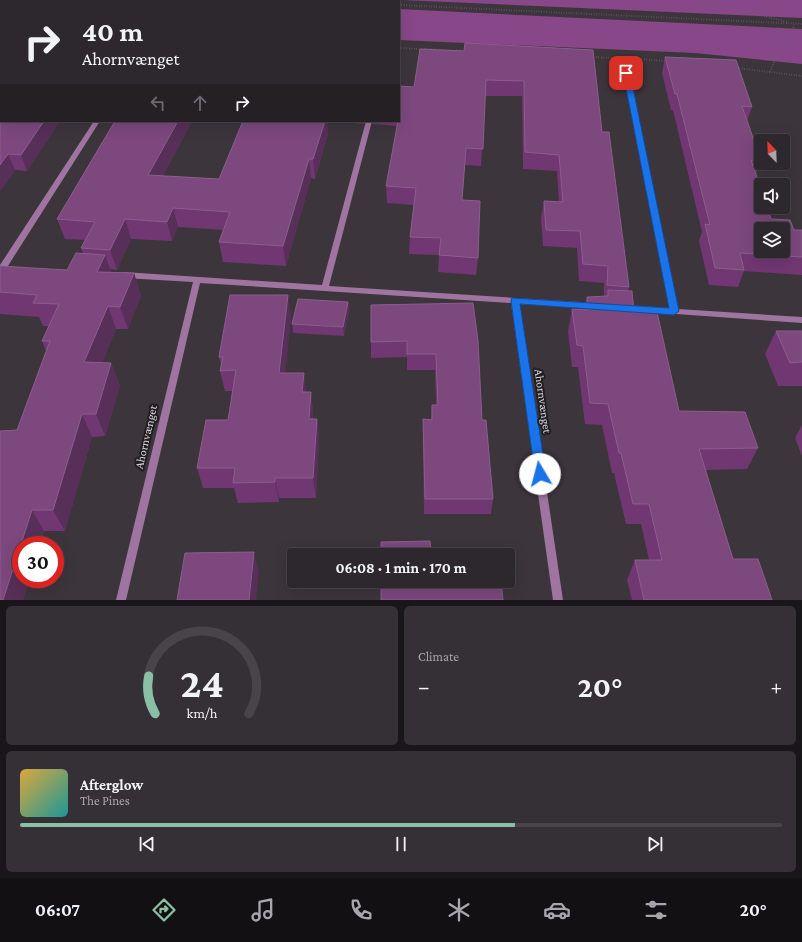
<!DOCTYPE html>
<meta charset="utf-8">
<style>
body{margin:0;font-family:"Crimson Pro",serif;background:#353035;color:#f1f3f6;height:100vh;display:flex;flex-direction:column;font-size:15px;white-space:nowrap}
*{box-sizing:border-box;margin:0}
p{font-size:13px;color:#a7a6aa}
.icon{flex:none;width:22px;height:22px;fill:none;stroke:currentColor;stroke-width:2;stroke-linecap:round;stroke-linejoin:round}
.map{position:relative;height:600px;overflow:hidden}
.drawer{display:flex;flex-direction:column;gap:6px;padding:6px;background:#191619;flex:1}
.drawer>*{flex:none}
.guide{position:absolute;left:0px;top:0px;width:400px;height:122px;box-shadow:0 4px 16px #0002,0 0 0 1px #484449;background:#2d282d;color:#f1f3f6;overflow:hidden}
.needle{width:26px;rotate:337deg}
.tools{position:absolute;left:754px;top:134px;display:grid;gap:8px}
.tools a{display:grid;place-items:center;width:36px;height:36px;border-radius:4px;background:#2d282d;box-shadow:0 4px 16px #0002,0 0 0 1px #484449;font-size:20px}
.speed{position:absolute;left:12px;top:536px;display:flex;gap:8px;font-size:20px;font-weight:700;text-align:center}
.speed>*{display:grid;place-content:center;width:52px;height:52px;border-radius:50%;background:#2d282d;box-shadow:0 4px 16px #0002,0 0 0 1px #484449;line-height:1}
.speed .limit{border:6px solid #d22;background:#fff;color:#111}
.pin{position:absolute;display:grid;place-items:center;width:34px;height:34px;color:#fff;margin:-17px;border-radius:8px;box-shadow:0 2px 6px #0006}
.me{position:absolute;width:44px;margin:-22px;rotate:352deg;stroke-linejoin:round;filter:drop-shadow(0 0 3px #0008)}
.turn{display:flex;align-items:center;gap:14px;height:84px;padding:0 16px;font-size:18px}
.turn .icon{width:52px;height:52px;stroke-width:2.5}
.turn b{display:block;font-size:28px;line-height:34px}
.lanes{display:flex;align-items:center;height:38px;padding:0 16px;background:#0003;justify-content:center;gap:20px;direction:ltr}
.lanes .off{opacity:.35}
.big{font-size:30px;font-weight:700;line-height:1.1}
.drawer .card{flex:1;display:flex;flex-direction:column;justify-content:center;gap:6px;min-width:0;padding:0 14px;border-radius:6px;background:#353035}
.drawer .dial{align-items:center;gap:0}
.dial svg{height:104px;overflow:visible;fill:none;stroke:#484449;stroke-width:7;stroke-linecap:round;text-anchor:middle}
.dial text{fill:#f1f3f6;stroke:none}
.song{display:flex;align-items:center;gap:12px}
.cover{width:48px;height:48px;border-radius:6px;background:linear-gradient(135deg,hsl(40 70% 55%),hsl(180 70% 35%))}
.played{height:4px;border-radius:2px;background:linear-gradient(90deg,#8abfa5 65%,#484449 65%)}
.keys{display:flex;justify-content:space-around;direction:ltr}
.heat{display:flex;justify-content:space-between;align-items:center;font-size:22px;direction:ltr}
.drawer .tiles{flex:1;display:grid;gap:6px;grid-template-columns:1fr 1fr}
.card:last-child{grid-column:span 2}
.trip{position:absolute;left:287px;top:548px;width:228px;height:40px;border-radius:4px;background:#2d282d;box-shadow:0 4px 16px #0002,0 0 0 1px #484449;font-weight:700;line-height:40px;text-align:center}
.menu{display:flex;height:64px;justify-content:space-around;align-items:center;background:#121012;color:#a7a6aa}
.menu .icon{width:28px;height:28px}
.menu .current{color:#8abfa5}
.menu b{font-size:18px;color:#f1f3f6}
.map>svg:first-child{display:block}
.forest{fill:#874788}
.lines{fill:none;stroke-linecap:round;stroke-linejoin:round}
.path{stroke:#6d666c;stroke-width:2;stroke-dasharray:0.5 2;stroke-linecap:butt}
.street{fill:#a074a1;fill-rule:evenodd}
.wall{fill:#713773}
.shaded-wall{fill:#572f58}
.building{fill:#7c487e;stroke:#8b5e8c;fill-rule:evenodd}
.route{fill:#1a73e8;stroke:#114b97}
.labels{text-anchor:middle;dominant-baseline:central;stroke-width:4;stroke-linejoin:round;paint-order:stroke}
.street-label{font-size:12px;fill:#d9d4d8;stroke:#211e21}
</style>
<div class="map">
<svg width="802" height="600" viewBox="0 0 802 600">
<rect width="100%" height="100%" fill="#3c353c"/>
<g class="forest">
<polygon points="0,0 220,0 240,1 1,1 1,21"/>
<polygon points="403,0 802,0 802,18"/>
<polygon points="399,9 802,29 802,64 695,53 399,40"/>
</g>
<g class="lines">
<g class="path">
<polyline points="282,0 303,1"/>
<polyline points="696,0 788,22"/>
<polyline points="399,5 802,24"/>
<polyline points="399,48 466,51"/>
<polyline points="591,57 614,58"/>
<polyline points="639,59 666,61"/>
<polyline points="737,68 802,76"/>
<polyline points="770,72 780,48 795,24"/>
</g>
<g class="street">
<polygon points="626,71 629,73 678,309 802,317 802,323 620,310 619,308 620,306 623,305 669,308 623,73"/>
<polygon points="94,121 100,121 6,269 0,269 0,265"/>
<polygon points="366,121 372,121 329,286 596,303 600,306 596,309 519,304 563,600 553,600 511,303 200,283 126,600 116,600 193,282 124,278 120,275 124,272 322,285"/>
</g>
</g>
<g class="wall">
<polygon points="593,50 602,132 629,287 628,291 634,312 679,411 758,448 747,469 705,470 733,559 772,600 632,600 627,580 635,560 649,560 641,524 626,524 614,473 612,473 602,425 585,424 578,367 572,367 568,331 572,309 584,310 587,297 604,297 604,283 579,281 577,248 543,246 541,218 544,201 559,202 557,171 523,169 522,96 485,96 481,166 465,165 462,200 478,258 476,275 438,272 439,255 409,254 410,237 414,205 387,203 386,186 397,126 373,124 372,121 399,121 399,86 414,87 464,51"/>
<polygon points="665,57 752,107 747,121 761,161 756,174 771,219 794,230 802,230 802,275 744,271 738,287 709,285 699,241 702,232 673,110 671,110 662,73"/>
<polygon points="0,108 1,121 60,121 27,171 15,170 0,191"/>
<polygon points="115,121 195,121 194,123 191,123 163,176 219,179 243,121 327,121 328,134 315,179 311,178 286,266 223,262 219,242 224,230 178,227 172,241 131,239 117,270 110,269 111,272 134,273 141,296 128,329 116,329 102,363 111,363 120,386 105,436 92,437 65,531 44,531 23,600 0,600 17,430 46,351 42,341 49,326 43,326 39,317 0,314 0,266 67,270 83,254 81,248 85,240 65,239 57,219"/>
<polygon points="353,121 365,121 364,124 353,123"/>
<polygon points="348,302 349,311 344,336 293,333 292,324"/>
<polygon points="473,303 482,420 493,499 491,514 424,514 423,435 423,419 431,420 432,405 436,405 435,370 407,370 407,357 371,358 371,342"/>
<polygon points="291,316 285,373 306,392 311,392 313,413 313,419 317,419 319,439 316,498 279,498 279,502 238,503 234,488 203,488 197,468 228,420 233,391 225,391 220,371 221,365 219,357"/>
<polygon points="776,331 802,331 802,386 778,386 765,354"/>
<polygon points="802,425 802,456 795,438"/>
</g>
<g class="shaded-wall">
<polygon points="0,36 1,38 1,44 0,45"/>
<polygon points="44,121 60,121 27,171 21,155"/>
<polygon points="178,121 190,121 191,123 153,195 148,175"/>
<polygon points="321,121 327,121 328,134 315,179 313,159"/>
<polygon points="8,154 15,170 0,191 0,165"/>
<polygon points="309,159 311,178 286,266 283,246"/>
<polygon points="173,208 178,227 172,241 167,222"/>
<polygon points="125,219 131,239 117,270 110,250"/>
<polygon points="105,255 113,278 97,272"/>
<polygon points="134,273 141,296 128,329 120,307"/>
<polygon points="288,295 291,316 283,394 279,373"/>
<polygon points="348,302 349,311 344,336 343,327"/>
<polygon points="108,306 116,329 93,385 84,362"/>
<polygon points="111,363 120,386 105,436 96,414"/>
<polygon points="304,373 306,393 302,392"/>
<polygon points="311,392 313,413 311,439 309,419"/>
<polygon points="82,414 92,437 65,531 53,510"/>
<polygon points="317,419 319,439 316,498 313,478"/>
<polygon points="275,478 279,498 279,502 275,482"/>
<polygon points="32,510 44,531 40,545 21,545 21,579 29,579 23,600 3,600"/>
<polygon points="254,552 259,573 256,600 249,600"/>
</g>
<g class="building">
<polygon points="465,43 593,50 602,132 609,132 629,287 607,285 608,266 583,264 580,231 546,230 544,201 563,202 559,155 525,152 524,81 486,80 483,149 466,148 462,200 480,201 478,258 439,255 441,238 410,237 416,188 386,186 398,121 399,121 399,116 400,110 399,110 399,86 414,87 420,49 464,51"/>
<path d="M665 57 736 60 752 107 742 106 761 161 751 160 761 189V207H767L771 219 790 220 794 230H802V257L740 253 744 270 715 268 705 224 710 225 677 94H675ZM761 229H783V251H761Z"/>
<polygon points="1,106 1,121 44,121 21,155 8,154 0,165 0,108"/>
<polygon points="115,121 178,121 148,175 219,179 243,121 325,121 313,159 309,159 283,246 219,242 230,212 173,208 167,222 125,219 110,250 81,248 95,222 57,219"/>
<polygon points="76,253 105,255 97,272 134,273 120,307 108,306 84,362 111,363 96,414 82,414 53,510 32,510 3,600 0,600 0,431 17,430 50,341 42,341 59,304 33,303 37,295 0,292 0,266 67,270"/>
<polygon points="608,290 632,291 634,312 657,312 679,411 745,412 758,448 699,449 733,559 758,559 772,600 644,600 635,560 662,560 649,504 633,504 621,453 619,453 608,404 590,403 583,346 577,345 572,309 588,310 587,297 608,296"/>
<polygon points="230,295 288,295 279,373 304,373 302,392 311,392 309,419 317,419 313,478 275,478 275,482 233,483 235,468 197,468 206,420 228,420 236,370 220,371 223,357 219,357"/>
<polygon points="298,299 348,302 343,327 292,324"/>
<polygon points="473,303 478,341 482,420 486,420 493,499 425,499 423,419 432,420 432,405 438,405 436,354 407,354 407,341 371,342 371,305"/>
<polygon points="776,331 802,331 802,362 790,363"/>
<polygon points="430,541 431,555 498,554 498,555 381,555 381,542"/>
<polygon points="254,552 249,600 177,600 185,553"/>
<polygon points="381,581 501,581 503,600 381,600"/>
</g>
<polygon class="route" points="624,72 630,73 679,311 674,315 520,304 546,474 544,477 540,479 536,477 535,474 511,301 512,298 669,308 623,73"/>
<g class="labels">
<g class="street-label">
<text transform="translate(543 401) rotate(82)">Ahornvænget</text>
<text transform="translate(146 437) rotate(-77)">Ahornvænget</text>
</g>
</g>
</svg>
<div class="tools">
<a><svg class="needle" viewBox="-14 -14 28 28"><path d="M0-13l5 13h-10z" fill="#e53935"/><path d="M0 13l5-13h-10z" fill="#a7a6aa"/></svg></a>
<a><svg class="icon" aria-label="sound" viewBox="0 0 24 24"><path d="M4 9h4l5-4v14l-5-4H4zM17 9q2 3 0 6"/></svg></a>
<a><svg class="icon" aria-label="layers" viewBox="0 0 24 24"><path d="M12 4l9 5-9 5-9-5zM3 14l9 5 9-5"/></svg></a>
</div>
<div class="speed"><div class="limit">30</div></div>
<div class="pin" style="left:626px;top:73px;background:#d93025"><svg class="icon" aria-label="arrive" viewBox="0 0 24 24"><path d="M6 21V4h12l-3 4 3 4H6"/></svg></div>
<svg class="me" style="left:540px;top:474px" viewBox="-20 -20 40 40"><circle r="19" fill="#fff"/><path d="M0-13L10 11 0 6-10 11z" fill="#1a73e8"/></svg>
<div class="trip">06:08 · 1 min · 170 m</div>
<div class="guide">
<div class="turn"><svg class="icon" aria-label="right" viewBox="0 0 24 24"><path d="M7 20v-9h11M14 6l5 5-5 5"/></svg><div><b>40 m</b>Ahornvænget</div></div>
<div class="lanes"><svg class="icon off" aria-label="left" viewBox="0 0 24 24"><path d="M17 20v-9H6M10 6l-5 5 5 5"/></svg><svg class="icon off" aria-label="ahead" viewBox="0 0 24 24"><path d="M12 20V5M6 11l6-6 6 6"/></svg><svg class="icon" aria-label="right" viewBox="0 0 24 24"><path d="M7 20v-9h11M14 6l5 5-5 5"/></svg></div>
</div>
</div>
<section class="drawer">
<div class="tiles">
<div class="card dial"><svg viewBox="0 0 100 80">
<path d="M14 69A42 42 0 1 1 86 69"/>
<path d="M14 69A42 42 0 0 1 9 40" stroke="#8abfa5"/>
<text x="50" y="56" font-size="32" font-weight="700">24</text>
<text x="50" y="72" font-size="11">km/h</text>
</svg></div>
<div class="card"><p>Climate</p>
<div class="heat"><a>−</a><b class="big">20°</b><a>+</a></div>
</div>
<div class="card">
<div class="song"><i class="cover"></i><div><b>Afterglow</b><p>The Pines</p></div></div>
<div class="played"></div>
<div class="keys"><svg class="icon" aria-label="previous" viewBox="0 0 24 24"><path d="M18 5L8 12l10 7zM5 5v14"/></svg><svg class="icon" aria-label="pause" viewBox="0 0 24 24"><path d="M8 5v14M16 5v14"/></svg><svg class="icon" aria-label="next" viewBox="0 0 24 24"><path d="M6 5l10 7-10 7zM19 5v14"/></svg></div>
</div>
</div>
</section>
<nav class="menu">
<b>06:07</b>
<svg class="icon current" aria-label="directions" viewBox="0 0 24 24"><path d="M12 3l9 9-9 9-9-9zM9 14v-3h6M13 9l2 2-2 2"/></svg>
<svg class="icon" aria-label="music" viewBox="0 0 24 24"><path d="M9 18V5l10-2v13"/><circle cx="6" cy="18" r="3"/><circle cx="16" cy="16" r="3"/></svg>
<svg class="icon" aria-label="phone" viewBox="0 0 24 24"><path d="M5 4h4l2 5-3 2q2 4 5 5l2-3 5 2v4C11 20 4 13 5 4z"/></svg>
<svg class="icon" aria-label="climate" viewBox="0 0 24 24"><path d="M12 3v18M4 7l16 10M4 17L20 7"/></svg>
<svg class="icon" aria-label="car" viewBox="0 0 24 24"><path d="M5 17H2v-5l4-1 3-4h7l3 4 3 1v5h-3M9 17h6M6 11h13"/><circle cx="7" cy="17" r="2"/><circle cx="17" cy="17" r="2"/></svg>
<svg class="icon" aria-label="filters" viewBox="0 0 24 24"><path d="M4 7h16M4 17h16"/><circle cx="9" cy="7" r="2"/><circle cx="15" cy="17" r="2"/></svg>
<b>20°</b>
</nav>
